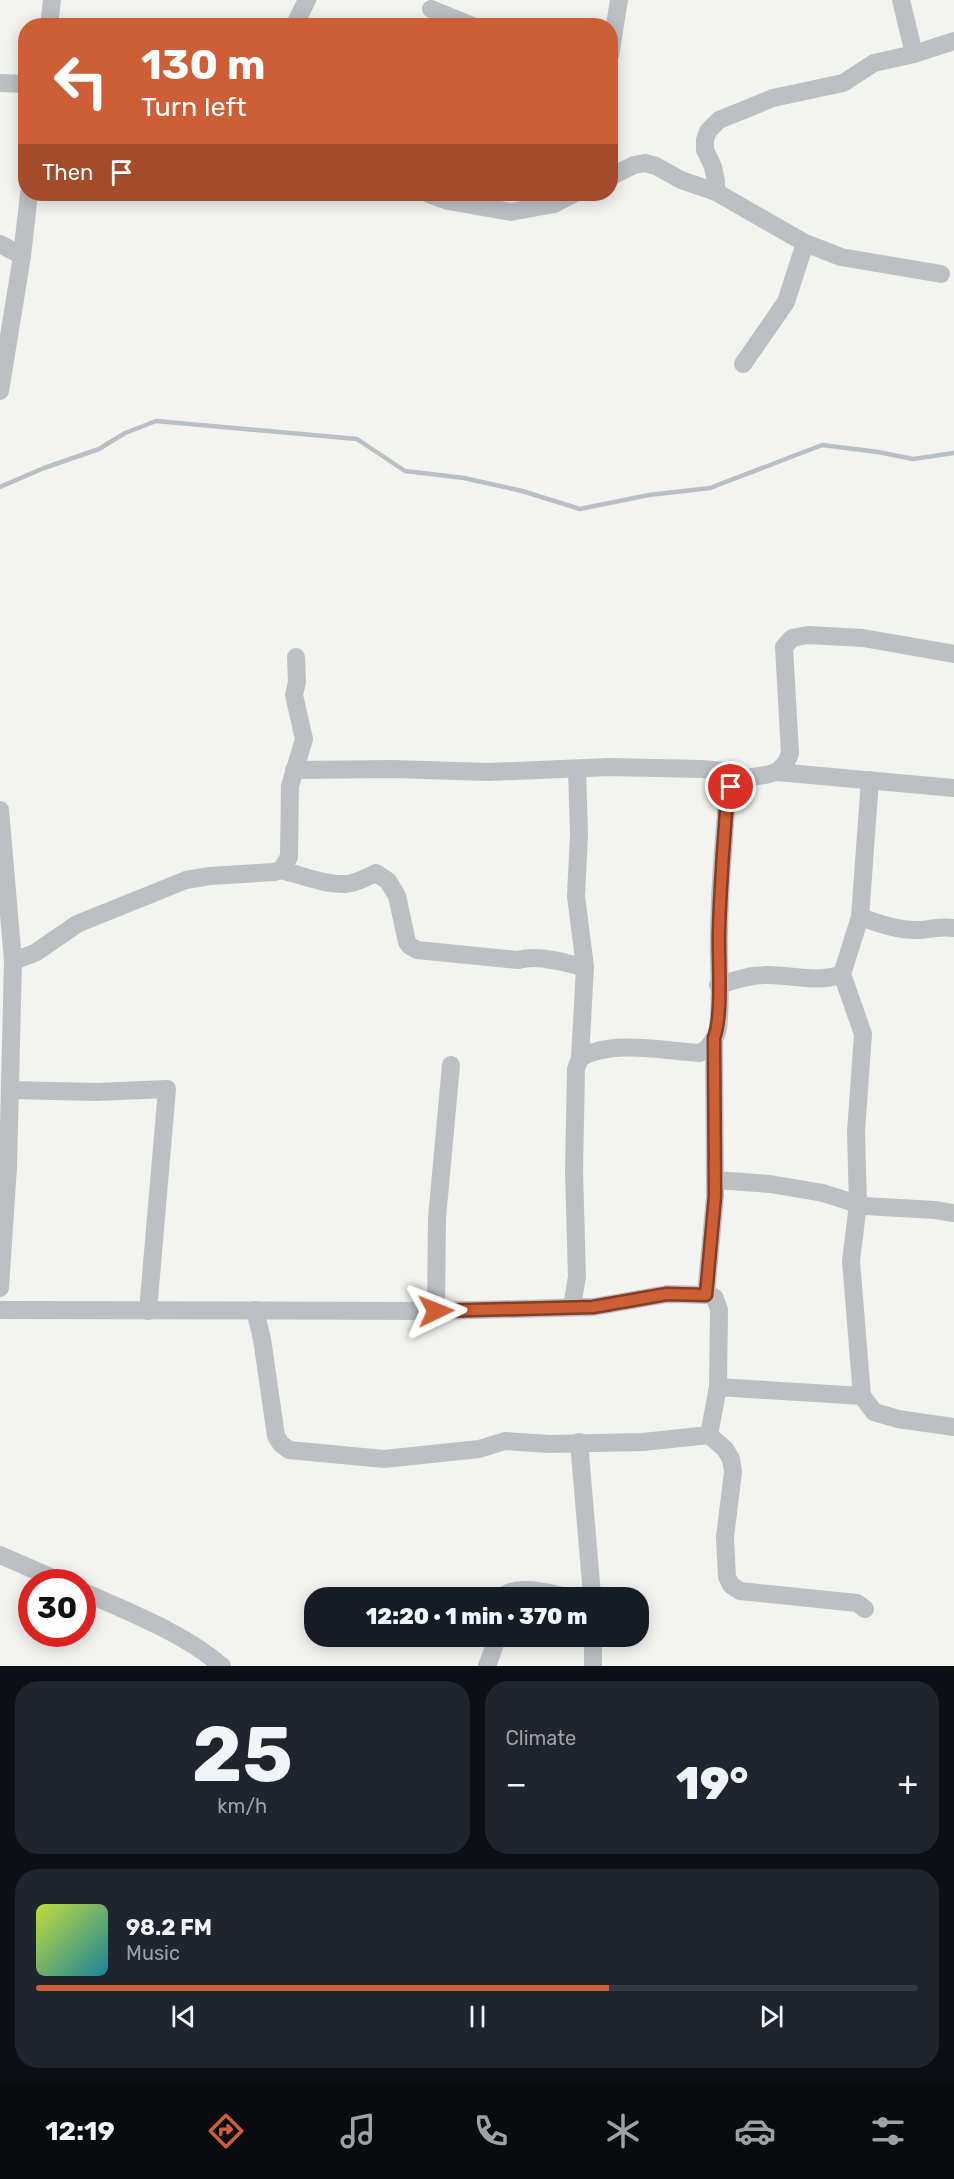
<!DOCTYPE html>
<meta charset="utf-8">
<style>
body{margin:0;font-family:Rubik,sans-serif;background:#20242c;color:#f1f3f6;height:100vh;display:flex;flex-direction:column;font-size:22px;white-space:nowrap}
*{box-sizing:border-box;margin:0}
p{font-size:20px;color:#9ea1a6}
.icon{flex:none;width:33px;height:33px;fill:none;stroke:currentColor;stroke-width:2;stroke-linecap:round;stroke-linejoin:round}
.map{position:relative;height:1666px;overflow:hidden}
.drawer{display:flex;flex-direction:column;gap:15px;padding:15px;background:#0d0f14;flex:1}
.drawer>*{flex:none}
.banner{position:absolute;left:18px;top:18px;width:600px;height:183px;border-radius:24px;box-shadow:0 3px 15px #0003;background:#cd5e36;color:#fff;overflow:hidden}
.speed{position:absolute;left:18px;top:1569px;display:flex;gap:12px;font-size:30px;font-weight:700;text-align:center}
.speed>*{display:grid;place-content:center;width:78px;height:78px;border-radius:50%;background:#171b24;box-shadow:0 3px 15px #0003;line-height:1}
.speed .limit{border:9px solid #d22;background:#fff;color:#111}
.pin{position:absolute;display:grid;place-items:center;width:51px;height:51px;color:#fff;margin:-26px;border:3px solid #fff;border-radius:50%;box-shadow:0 2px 6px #0007}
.me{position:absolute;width:66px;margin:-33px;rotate:88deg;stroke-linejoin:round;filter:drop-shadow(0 0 4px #0008)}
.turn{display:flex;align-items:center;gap:21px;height:126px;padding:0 24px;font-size:27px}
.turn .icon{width:78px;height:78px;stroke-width:2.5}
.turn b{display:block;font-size:42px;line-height:51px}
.then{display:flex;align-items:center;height:57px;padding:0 24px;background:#0003;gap:12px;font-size:22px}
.big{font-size:45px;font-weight:800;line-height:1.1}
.drawer .tile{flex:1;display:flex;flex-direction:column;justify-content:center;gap:9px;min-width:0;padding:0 21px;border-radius:24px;background:#20242c}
.drawer .dial{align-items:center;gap:0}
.dial b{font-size:78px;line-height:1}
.song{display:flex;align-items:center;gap:18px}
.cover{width:72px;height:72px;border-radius:9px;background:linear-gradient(135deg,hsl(70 70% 55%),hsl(190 70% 35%))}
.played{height:6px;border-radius:3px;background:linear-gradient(90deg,#cd5e36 65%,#363941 65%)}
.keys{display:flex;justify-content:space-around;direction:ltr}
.heat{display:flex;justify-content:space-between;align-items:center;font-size:33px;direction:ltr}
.drawer .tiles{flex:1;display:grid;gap:15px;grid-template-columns:1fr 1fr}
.tile:last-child{grid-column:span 2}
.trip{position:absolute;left:304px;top:1587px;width:345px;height:60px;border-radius:24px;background:#171b24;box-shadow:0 3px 15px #0003;font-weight:800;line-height:60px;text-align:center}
.dock{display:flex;height:96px;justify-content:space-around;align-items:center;background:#090b0e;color:#9ea1a6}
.dock .icon{width:42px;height:42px}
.dock .active{color:#cd5e36}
.dock b{font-size:27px;color:#f1f3f6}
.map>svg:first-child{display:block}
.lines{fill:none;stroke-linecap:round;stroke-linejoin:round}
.stream{stroke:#b8c0c5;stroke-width:4.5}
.minor{stroke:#bdc0c3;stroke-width:18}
.route-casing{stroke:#853d23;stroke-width:15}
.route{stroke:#cd5e36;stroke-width:10}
</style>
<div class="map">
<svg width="954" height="1666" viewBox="0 0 954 1666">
<rect width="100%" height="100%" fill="#f3f3f0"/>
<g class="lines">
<polyline class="stream" points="0,487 44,468 99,449 125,433 156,421 357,439 405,471 464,478 522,491 580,509 649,495 710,488 822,445 878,452 913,459 954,453"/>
<g class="minor">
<polyline points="901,0 914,54"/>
<polyline points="431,9 473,26"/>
<polyline points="49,26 52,0"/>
<polyline points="294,26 307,0"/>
<polyline points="610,56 619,0"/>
<polyline points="0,83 26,84"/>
<polyline points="610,177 634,165 645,163 656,166 681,180 716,192 716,181 713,167 705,150 705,140 708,131 719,120 773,98 843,83 874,63 914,54 954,41"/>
<polyline points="716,192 805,243 841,257 941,274"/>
<polyline points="429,194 448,201 511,212 554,204 573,194"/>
<polyline points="0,244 22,256"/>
<polyline points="743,364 786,302 805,243"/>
<polyline points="0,391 22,256 29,194"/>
<polyline points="577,769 579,834 576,896 585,967 580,1058"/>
<polyline points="294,770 393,769 488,772 609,767 702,769 724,771 731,775 735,782"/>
<polyline points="777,772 954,788"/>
<polyline points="0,810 13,961 8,1167 0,1288"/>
<path d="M281 870C301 875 325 885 345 884 355 884 367 877 376 873L388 881 397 896 407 942 410 946 417 950 518 960C539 954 563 963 585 967"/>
<path d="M860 917C880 924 900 931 921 930 933 929 942 926 954 928"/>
<polyline points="13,961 35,953 77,924 186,880 210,876 274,872 281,870 289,857 290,786 304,739 294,695 297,682 296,657"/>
<path d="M718 985C733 981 749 975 764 975 791 974 816 984 842 974"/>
<polyline points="10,1090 96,1092 167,1089 148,1311"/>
<polyline points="715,1180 770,1184 823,1193 864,1206 935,1210 954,1213"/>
<polyline points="706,1295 715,1196 714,1038"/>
<path d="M572 1306 577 1277 574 1171 576 1069 580 1058C612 1039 664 1051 700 1053 709 1048 716 1039 718 1028 722 998 718 965 719 935 719 889 724 843 727 797 742 760 778 792 790 753L784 647 792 638 808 635 863 638 954 654"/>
<polyline points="0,1310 436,1311 593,1307 667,1294 710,1295 715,1298 719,1310 718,1387 709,1435"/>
<polyline points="255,1310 262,1339 276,1436 281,1444 289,1450 384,1459 479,1449 505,1441 549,1444 643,1442 709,1435 725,1449 731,1459 733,1472 725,1537 727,1577 731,1585 740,1591 857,1603 865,1609"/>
<polyline points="436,1311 437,1218 451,1065"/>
<polyline points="718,1387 862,1396 874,1412 898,1419 954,1427"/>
<polyline points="862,1396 851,1261 858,1204 856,1132 863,1034 842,974 860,917 870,780"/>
<polyline points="579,1442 592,1595 580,1598"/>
<polyline points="0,1555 62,1582"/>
<path d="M82 1591C130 1613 182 1632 222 1666"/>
<path d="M501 1598C516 1582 552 1594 572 1598"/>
<polyline points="487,1666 498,1636"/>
<polyline points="593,1666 593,1636"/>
</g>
</g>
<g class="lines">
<g class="route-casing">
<path id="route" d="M436 1311 593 1307 667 1294 706 1295 715 1196 714 1038C723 1013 718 960 719 931 720 887 724 842 727 797L731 787"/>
</g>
<use href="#route" class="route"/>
</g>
</svg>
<div class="speed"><div class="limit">30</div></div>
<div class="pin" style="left:731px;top:787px;background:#d93025"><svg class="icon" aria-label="arrive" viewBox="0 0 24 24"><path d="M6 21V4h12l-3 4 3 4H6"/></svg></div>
<svg class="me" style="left:436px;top:1311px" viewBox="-20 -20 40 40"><path d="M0-17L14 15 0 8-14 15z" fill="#cd5e36" stroke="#fff" stroke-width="4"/></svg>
<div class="trip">12:20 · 1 min · 370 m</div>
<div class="banner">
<div class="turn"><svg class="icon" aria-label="left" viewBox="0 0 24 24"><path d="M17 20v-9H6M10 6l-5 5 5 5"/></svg><div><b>130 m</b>Turn left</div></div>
<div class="then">Then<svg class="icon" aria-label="arrive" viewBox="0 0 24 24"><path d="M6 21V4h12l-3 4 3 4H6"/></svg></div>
</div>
</div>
<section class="drawer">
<div class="tiles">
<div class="tile dial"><b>25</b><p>km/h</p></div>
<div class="tile"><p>Climate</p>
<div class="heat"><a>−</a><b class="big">19°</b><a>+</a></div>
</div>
<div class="tile">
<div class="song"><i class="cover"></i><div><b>98.2 FM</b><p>Music</p></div></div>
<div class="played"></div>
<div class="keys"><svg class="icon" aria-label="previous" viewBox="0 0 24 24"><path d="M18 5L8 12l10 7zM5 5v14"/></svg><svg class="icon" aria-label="pause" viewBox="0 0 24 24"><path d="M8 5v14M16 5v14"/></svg><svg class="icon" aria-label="next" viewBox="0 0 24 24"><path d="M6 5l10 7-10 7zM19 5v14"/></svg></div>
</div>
</div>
</section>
<nav class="dock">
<b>12:19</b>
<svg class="icon active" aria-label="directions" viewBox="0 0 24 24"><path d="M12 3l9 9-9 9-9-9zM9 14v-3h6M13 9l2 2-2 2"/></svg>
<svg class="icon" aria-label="music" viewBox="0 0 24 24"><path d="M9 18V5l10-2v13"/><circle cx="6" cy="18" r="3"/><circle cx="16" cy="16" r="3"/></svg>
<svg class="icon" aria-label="phone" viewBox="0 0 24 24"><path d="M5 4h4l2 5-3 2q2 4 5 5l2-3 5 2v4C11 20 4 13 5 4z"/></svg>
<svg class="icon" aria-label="climate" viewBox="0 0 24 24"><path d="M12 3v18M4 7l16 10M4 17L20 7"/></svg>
<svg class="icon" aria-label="car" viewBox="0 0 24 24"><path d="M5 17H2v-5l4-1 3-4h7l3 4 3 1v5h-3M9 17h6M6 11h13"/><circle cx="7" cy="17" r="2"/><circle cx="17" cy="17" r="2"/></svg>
<svg class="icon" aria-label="filters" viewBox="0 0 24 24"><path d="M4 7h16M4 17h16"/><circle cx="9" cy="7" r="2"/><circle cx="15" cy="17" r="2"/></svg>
</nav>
